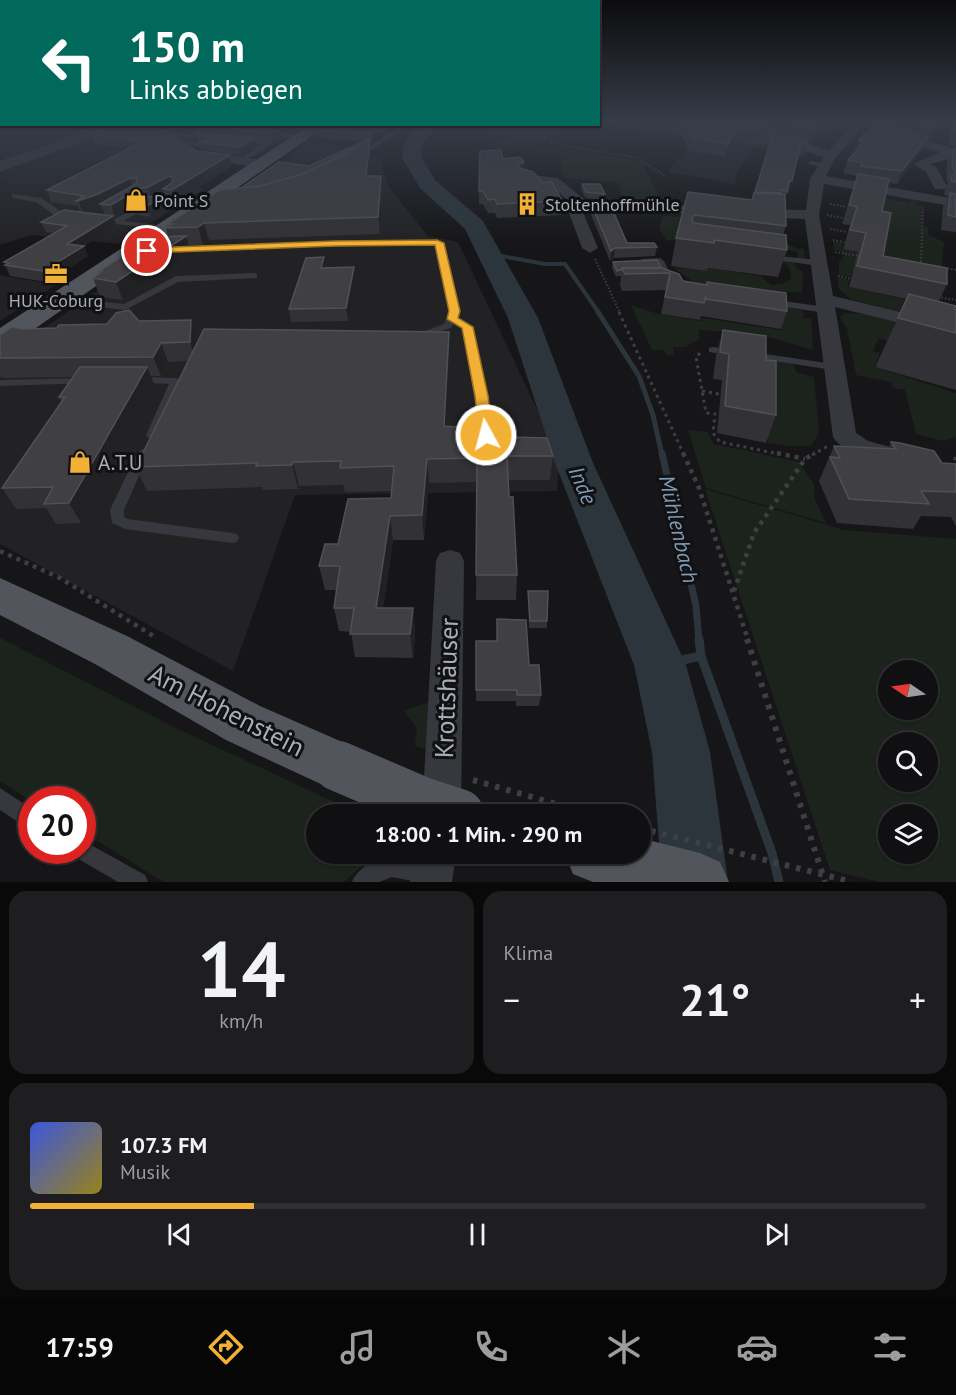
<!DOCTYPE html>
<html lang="de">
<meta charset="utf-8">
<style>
body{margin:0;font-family:"PT Sans",sans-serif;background:#1e1e20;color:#f1f3f6;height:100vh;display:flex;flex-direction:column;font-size:22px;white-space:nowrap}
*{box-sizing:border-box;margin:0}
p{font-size:20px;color:#9c9d9f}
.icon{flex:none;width:33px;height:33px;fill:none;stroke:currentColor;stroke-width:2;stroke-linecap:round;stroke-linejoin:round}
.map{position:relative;height:882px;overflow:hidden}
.side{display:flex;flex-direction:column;gap:9px;padding:9px;background:#09090a;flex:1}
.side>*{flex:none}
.guide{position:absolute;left:0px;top:0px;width:600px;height:126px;box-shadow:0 2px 4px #0004,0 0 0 2px #303032;background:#00695c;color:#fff;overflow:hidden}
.needle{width:39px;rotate:283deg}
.buttons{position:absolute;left:878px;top:660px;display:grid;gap:12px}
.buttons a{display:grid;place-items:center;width:60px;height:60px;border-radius:50%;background:#101012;box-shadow:0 2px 4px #0004,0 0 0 2px #303032;font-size:30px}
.speed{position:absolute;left:18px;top:786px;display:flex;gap:12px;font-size:30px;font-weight:700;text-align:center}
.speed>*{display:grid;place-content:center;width:78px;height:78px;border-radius:50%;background:#101012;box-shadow:0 2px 4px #0004,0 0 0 2px #303032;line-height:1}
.speed .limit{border:9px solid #d22;background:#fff;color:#111}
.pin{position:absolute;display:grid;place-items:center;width:51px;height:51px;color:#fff;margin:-26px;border:3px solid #fff;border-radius:50%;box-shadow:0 2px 6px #0007}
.me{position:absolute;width:66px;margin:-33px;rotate:353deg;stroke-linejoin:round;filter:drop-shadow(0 0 4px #0008)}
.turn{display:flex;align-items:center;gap:21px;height:126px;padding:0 30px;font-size:27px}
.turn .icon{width:78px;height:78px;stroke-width:2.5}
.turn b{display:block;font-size:42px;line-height:51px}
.big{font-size:45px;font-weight:700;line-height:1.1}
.side .tile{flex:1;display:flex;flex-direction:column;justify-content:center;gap:9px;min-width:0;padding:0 21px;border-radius:18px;background:#1e1e20}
.side .dial{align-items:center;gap:0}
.dial b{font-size:78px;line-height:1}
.song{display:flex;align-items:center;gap:18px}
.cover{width:72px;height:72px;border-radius:9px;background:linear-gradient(135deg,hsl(230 70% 55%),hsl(50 70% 35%))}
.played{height:6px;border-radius:3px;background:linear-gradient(90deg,#f2b134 25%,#303032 25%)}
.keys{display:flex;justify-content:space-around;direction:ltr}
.heat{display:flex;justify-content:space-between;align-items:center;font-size:33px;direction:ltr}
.side .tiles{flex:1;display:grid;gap:9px;grid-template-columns:1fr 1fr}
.tile:last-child{grid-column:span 2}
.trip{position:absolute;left:306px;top:804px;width:345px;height:60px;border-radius:30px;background:#101012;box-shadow:0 2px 4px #0004,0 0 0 2px #303032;font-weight:700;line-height:60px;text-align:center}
.dock{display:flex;height:96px;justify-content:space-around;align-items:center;background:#060607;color:#9c9d9f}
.dock .icon{width:42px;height:42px}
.dock .on{color:#f2b134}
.dock b{font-size:27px;color:#f1f3f6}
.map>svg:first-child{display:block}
.built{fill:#222225}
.green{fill:#1c231d;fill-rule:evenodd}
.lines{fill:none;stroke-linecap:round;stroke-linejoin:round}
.stream-far3{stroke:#2c353c;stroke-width:4}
.stream-far2{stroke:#2c353c;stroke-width:5}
.stream-far1{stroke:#2c353c;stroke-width:7}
.stream{stroke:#2c353c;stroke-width:9}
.river{fill:#2c353c;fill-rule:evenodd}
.path-far3{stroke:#3d3f44;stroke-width:2;stroke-dasharray:1.5 2;stroke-linecap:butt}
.path-far2{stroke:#3d3f44;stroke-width:3;stroke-dasharray:3 4;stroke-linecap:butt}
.path-far1{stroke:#3d3f44;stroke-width:4.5;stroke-dasharray:4 5;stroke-linecap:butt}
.path{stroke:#3d3f44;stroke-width:6;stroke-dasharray:4.5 7;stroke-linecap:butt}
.service{fill:#37383d;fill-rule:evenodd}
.minor{fill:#37383d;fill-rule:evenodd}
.primary{fill:#53555c;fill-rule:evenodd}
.path-bridge{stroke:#3d3f44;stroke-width:6;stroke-dasharray:4.5 7;stroke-linecap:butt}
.primary-bridge{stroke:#53555c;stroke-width:50}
.wall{fill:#323236;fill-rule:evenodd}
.shaded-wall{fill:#212124}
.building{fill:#3f3f44;stroke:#4f5156;stroke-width:1.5}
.route{fill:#f2b134;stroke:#9d7322;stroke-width:1.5}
.labels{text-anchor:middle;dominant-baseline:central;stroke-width:6;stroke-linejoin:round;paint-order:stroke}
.far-poi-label{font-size:18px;fill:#a8adb8;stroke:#111113;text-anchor:start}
.poi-label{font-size:21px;fill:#a8adb8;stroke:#111113;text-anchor:start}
.water-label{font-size:22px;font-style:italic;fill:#7f9bb3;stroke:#111113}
.near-street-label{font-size:26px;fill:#a8adb8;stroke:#111113}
</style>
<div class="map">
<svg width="956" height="882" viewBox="0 0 956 882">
<rect width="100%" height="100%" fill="#161618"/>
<g class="built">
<polygon points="0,121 2,124 307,125 256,156 241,158 217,155 200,150 181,132 132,125 118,131 157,182 205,188 119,244 32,235 0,245"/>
<polygon points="710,123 751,131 783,153 753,148 737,172 735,184 667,172"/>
<polygon points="467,124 571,125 544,143 459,129"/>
<polygon points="306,143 364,149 225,202 290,156"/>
<polygon points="369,158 380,159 388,186 428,236 458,242 559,456 557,491 295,495 233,671 0,544 0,359 215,208"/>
<polygon points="0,275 56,285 0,321"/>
</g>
<g class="green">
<polygon points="503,137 643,162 644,168 666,207 622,205 619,183 563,178 560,153 493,149"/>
<polygon points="883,198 910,203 912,199 918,200 916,205 923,206 921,226 928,227 928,235 944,242 940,288 853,270 851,277 839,275 839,262 843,260 842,251 834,250 833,241 843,243 841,249 879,257 876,230"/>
<polygon points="663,216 681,217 678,230 782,241 796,248 804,249 805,260 798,259 797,252 780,248 666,240 659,228"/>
<polygon points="763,260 794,261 797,269 803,271 802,293 695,283 673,267 707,271 709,268 761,276 771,285 782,284 791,279 790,269 785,263"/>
<polygon points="838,277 849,280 848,287 939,307 924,317 852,300 838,288"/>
<polygon points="762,303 803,310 803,318 811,319 813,350 758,334 698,330 700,338 685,347 673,347 674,355 668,355 663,350 652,350 631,305 658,314 701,321 702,318 781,330 782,310"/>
<polygon points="845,313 863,314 934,332 928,352 879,338 873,351 880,353 874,367 956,393 956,437 944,441 916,434 905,390 893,388 891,382 856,375 847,328 841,320 841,316"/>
<polygon points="761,359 793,364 796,372 814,377 819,433 811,446 789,446 768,443 768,387"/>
<polygon points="688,430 707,432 714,444 799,462 814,484 815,500 826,523 706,488"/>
<path d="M705 489 844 530 956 539V882H880L830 870ZM927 670V710H888V670ZM888 742H927V782H888ZM888 814H927V854H888Z"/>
<path d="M0 638 176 728 340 805 367 814H316V854H389C371 858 357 869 344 882H164L83 832 82 800 31 801 0 781Z"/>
<polygon points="429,702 429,750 415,746 417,728 404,711"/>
</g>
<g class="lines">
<polyline class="stream-far3" points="490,254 545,264 565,264 599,313"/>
<polyline class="stream-far2" points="598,312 639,376 653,415 662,455"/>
<polyline class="stream-far1" points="662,453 696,606 699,640"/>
<g class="stream">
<polyline points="699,639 701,656 772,853 779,882"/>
<polyline points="660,665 701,656"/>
</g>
<polygon class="river" points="421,124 439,124 425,140 421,148 422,158 435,180 483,221 538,318 593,463 686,665 710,752 728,882 662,882 652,752 634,665 555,463 508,318 465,229 420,188 402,158 403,148 408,138"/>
<g class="path-far3">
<polyline points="574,124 550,143 638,158 666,177"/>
<polyline points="830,204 846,207"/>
<polyline points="827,215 843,218"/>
<polyline points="830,229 847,232"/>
<polyline points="833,240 844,242"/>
<polyline points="835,252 860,256"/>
<polyline points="595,259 620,313"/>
<polyline points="903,260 956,270"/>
<polyline points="921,262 923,209"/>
<polyline points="838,276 852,279"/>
<polyline points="938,297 956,300"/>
</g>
<g class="path-far2">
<polyline points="619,312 684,455"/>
<polyline points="700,353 696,357 706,413 715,414 713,433 720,442 784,455"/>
<polyline points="702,391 719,394"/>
<polyline points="812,455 828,446"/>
</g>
<g class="path-far1">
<polyline points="683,453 699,488 748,640"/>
<polyline points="777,453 805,459"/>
<polyline points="953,469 956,457"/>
<polyline points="0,551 60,578 155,637"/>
<polyline points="734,591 754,533 805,459 815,453"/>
</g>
<polyline class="path" points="747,639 825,882"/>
<g class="service">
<polygon points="75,124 110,126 123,124 110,130 95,128 66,142 0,165 0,161 62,140 88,127"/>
<polygon points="164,124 171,124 155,133 150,132"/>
<polygon points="403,124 409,124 360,158 356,158 356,156"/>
<polygon points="321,125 319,128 290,130 287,128"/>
<polygon points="172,133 211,135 214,137 211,139 170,136"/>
<polygon points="283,133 305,138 302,140 281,136"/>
<polygon points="238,139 269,141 272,143 240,163 237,161 238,160 263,144 240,142"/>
<polygon points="183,141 206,144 209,146 206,148 181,144"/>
<polygon points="811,161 825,164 826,165 823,167 809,164 809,162"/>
<polygon points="173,189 175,190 175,192 160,202 196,207 199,207 199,211 151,205 124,221 167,226 171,228 170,230 116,224 97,220 101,218 115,219"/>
<polygon points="0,192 41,198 59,210 76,216 72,218 53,214 36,202 0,196"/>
<polygon points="437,240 445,245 460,311 457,317 473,327 492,435 486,439 480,435 463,328 454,323 451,328 424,336 421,337 416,334 444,324 450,311 437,246 435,244 173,251 169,249 173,247"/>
<polygon points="767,255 819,260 823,263 819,266 770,259 767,259"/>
<polygon points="660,258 664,261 675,284 674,286 668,286 657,264 642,265 638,262 642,259"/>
<polygon points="254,273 257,274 257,278 178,282 125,310 60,303 55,300 60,297 124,304 176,276"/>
<polygon points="770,299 825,307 830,310 825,313 767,304 765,302"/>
<polygon points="713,347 734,350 739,353 734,356 709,352 709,348"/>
<polygon points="751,352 833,364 838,367 833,370 747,357 746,355"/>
<polygon points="136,377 176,378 181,381 156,438 148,438 146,435 169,384 132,382 131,380"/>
<polygon points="86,378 91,381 90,383 0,386 0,380"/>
<polygon points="143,449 149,453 124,510 124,517 128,519 232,533 237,534 239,538 237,542 232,543 125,529 112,523 110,510 137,453"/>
<polygon points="0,788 32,809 32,831 0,810"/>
<polygon points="82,840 145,875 148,882 118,882 75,857 72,850 82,850"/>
<path d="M392 856 407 858 433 867 436 874 433 881 418 882 392 877 379 882H352C358 867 377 858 392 856Z"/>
</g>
<g class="minor">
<path d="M715 121H731L829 150 857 121H868L836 157 826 176 956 199V207L824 184 819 215 833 296 956 325V337L835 307 856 433 868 441 898 449 901 455 898 461C879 466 844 454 833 437L805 219 755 217 748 213 755 209 806 210 810 179 824 157 716 123Z"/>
<polygon points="110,125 172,132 200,152 264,160 270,164 264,168 192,158 169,138 111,131 0,172 0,164"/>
<polygon points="893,132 956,149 956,157 930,164 936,167 947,186 945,189 935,189 926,172 913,164 940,152 889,137 889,133"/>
<polygon points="533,175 558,178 585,200 714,207 721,211 714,215 584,208 582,210 598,248 590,253 582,248 568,210 571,203 549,184 527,183 520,179 522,176"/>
<polygon points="450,550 460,553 464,561 461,814 422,814 436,561 440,553"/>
<polygon points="416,854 456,854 452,882 410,882"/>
</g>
<g class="primary">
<polygon points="311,124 329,124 10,346 0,348 0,328"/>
<polygon points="0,578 127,636 260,706 356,748 364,766 356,784 338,792 226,740 95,664 0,615"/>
<polygon points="640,838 700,853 720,862 729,882 593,882 573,874 565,854 640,854"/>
</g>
<g class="path-bridge">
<polyline points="473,780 591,814"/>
<polyline points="640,828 852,882"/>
</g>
<polyline class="primary-bridge" points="338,766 422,802 459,814"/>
</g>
<g class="wall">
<polygon points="598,121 850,121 848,126 815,135 811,142 808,141 803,156 798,155 788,194 786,194 785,197 786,226 783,235 787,250 778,277 708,268 707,271 671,266 676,238 688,192 752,200 769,145 734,142 725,156 690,151 682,136 598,124"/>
<polygon points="883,121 944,121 930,139 927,138 923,149 897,184 888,183 882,211 883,256 947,284 939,301 956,310 956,390 875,367 907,299 849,287 858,252 843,249 850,225 842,224 857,176 843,173 848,160 855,153 859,140 882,124"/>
<polygon points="951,121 956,121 956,147 949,145"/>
<path d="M113 124 189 150 230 155 232 166 175 202 166 201 164 192 154 197 164 209 151 217 137 215 134 205 115 217 113 216 117 226 84 246 88 256 47 282 10 276 4 262 54 233 46 232 41 222 80 212 78 206 51 202 47 190 129 148 94 144 91 134ZM101 206 105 215 84 212Z"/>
<polygon points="136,124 159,124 153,128 136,126"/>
<polygon points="165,124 300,124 294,125 295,132 293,133 282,131 280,138 273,141 255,139 256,146 242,155 200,149 198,142 200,142 198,141 196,133 236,137 166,129"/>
<polygon points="321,124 396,124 387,132 372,131 372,142 370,142 371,155 369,176 381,176 382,192 380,234 209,240 203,245 188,245 191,254 123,300 100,297 93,278 100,273 99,271 168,236 166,228 168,227 167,224 241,188 309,166 363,141 314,137 313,130"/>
<polygon points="540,124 558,124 554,127"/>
<polygon points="956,148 956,232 941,230 943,207 949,196 944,195 945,190 948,183 946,179 947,162 953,149"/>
<polygon points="503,159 524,162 524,169 542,183 562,201 561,215 497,218 495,213 488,213 483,204 479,204 479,191"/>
<polygon points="582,184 605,194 604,200 586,198 581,190"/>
<polygon points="591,203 627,243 657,247 655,256 614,258 610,261 590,212"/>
<polygon points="613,262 661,268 683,281 787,311 781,329 701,316 700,320 661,314 666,290 622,291 620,285 621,276 618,276 616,277 612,268"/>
<polygon points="354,267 356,280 348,321 291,322 289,309 325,268"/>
<polygon points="139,321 196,339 196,345 450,354 446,426 458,427 459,436 553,456 550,480 508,480 509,497 517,575 516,600 476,600 477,482 429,483 424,540 393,540 383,608 413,608 415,632 413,658 355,657 351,632 339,631 334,608 336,590 325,590 319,566 338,544 391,498 391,491 345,492 343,485 299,486 298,489 263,490 262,487 147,491 136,467 188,361 168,362 161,376 151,376 155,386 91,507 81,523 56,524 46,508 16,509 2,488 61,402 59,397 73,377 4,378 0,377 0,335 23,329 57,328"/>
<polygon points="723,330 766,360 776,415 766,443 717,433 722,380 713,379 716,356"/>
<polygon points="891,442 942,463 956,464 956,526 951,517 921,516 913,529 837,523 819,481 834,446 888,449"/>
<polygon points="528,591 547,621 547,628 529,628"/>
<polygon points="476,641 529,665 541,695 539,706 516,706 516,701 476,701"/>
</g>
<g class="shaded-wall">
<polygon points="0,121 2,121 2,124 15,124 0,132"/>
<polygon points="829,121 850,121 848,126 815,135 811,142 814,130 818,123"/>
<polygon points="940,121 944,121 930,139 935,127"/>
<polygon points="281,124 282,131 280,138 273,141 271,133"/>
<polygon points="285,124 300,124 294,125 295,132 293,133 292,126"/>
<polygon points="387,124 396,124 387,132 386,125"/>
<polygon points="737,130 734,142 725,156 728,144"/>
<polygon points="928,137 923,149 897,184 902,171"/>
<polygon points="255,138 256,146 242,155 240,147"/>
<polygon points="369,139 371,155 368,192 366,176 311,177 262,187"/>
<polygon points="230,155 232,166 175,202 172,190"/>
<polygon points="524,162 524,174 518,178 518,165"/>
<polygon points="169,176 172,187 163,189 164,192 151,199 148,187"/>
<polygon points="381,176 382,192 380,234 378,217"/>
<polygon points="130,178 134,189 100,204 101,206 83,213 78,201"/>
<polygon points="6,182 14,201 0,207 0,185"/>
<polygon points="140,188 144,199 133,204 134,205 115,217 111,205"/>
<polygon points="160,198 164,209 151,217 147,206"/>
<polygon points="113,216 117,226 71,254 67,244"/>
<polygon points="204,223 209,240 203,245 198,227"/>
<polygon points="186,236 191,254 123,300 116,282"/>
<polygon points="84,246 88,256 47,282 43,271"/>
<polygon points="615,248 614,258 610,261 611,251"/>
<polygon points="324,257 326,269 321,268"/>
<polygon points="354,267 356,280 348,321 346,308"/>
<polygon points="191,320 196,339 196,361 190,342"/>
<polygon points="449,332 450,354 445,450 444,426"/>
<polygon points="161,343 168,362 161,376 153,357"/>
<polygon points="147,367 155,386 91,507 81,523 69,503"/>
<polygon points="427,459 429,483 424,540 422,515"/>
<polygon points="293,462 299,486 298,489 292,465"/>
<polygon points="390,516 393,540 380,632 376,608"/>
<polygon points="413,608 415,632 413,658 410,634"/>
</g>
<g class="building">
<polygon points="658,121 742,121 808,141 806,143 801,143 792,181 789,180 787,191 781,190 781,193 755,192 773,133 737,130 728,144 693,138 684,125"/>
<polygon points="781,121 829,121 818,123 814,130"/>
<polygon points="913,121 940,121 935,127"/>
<polygon points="955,121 956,121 956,133 954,132"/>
<polygon points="876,122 928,137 902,171 861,166 862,163 848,160 865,141 859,140"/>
<polygon points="113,124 165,130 189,150 230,155 172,190 163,189 174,181 173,177 169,176 148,187 140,188 111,205 100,204 136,184 137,178 130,178 98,194 78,201 76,201 84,196 47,190 144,141 91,134"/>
<polygon points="188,124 235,125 281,124 278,130 271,133"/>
<polygon points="321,124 371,124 371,135 313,130"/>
<polygon points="196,133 255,138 240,147 198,142 208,140 209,138"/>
<polygon points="369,139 320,166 300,175 260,186 241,188 279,162 309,166"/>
<polygon points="370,140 366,176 381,176 378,217 204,223 198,227 166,228 172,224 167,224 220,190 260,186 300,175 340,157"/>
<polygon points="956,148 956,182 951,181 951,176 955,173 952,166 953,149"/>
<polygon points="501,150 503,159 520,157 524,162 518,165 519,168 533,172 542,183 552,182 562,201 497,204 495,199 488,200 483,191 479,191 480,151"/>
<polygon points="858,174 889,179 882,211 891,213 883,256 947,268 947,284 857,266 866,233 850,230 857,207 849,205"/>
<polygon points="582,184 600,184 605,194 586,192"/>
<polygon points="688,192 752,200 754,193 785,194 786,226 695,215 692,217 693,223 786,235 787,250 714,240 714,243 676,238"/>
<polygon points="950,193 956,194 956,217 948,215"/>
<polygon points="146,196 160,198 147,206 133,204"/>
<polygon points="591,203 610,204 627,243 654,243 657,247 615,248 611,251"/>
<polygon points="64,210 113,216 67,244 84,246 43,271 5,265 9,263 4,262 67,226 41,222"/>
<polygon points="186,236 116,282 93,278 102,271 99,271 152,237"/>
<polygon points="324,257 321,268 354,267 346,308 289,309 306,258"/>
<polygon points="657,260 661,268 622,268 622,270 619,270 617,271 613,262"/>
<polygon points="622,268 662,268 679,274 683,281 707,285 707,282 786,293 787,311 705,299 706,296 704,303 665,297 670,273 625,274"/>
<polygon points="909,294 956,306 954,309 956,310 956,333 898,318"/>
<polygon points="129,310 139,321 191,320 190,342 161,343 153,357 0,358 0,335 12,327 23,329 57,328 59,325 107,324 116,313"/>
<polygon points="204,329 449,332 444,426 458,427 458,436 547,438 553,456 507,456 509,497 513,497 517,575 476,575 477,458 427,459 422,515 390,516 376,608 413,608 410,634 350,634 354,608 334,608 340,566 319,566 325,544 338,544 348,499 391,498 394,466 340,468 341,461 293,462 292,465 256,466 257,463 136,467"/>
<polygon points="723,330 766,336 766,360 776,361 776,415 725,406 729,354 720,352"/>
<polygon points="80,367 147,367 79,486 69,503 44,504 53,487 2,488 65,397 59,397"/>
<polygon points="891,442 900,443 934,451 942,463 956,464 956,492 921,491 929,504 849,499 830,457 840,458 834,446 896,449"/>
<polygon points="528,591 548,591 547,621 530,621"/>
<polygon points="497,619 526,620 529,665 539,665 541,695 517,695 517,690 476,690 476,641 497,641"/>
</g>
<linearGradient id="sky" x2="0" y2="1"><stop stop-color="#0c0c0d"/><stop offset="0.5" stop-color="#363c48"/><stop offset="1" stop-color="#363c48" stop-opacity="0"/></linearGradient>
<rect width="956" height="244" fill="url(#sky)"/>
<polygon class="route" points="335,241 437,240 444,243 460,311 458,318 473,327 488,396 493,435 491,438 486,439 479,435 475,396 462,328 447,319 449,311 435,245 335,246 147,253 142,251 147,248"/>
<defs>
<g id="shop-bare" transform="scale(1.8)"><path d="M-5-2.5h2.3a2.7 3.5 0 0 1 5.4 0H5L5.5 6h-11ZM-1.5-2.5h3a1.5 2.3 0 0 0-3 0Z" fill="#f2b134" stroke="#111113" stroke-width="2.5" paint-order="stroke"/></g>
<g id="building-bare" transform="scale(1.8)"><path d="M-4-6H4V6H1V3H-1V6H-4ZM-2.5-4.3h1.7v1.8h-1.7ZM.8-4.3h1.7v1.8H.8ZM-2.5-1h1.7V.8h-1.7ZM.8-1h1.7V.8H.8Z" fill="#f2b134" stroke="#111113" stroke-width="2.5" paint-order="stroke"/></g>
<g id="office-bare" transform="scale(1.8)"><path d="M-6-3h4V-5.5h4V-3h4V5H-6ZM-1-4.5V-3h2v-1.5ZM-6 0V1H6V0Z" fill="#f2b134" stroke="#111113" stroke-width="2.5" paint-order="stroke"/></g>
</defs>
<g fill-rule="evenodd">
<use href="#shop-bare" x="136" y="200"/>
<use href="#building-bare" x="527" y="204"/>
<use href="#office-bare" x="56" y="274"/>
<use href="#shop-bare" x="80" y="462"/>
</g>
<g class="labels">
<g class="far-poi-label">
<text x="154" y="200">Point S</text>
<text x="545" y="204">Stoltenhoffmühle</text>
<text x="56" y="300" text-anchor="middle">HUK-Coburg</text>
</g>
<g class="poi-label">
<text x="98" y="462">A.T.U</text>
</g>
<g class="water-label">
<text transform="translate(583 485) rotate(67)">Inde</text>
<text transform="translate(679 529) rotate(77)">Mühlenbach</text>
</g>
<g class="near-street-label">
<text transform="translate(446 688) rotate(-88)">Krottshäuser</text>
<text transform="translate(227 710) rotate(27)">Am Hohenstein</text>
</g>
</g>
</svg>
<div class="buttons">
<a><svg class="needle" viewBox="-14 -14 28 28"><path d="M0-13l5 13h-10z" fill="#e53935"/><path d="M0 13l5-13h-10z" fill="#9c9d9f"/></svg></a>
<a><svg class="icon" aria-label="search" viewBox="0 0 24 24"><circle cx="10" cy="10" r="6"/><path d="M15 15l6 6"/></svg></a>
<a><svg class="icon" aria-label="layers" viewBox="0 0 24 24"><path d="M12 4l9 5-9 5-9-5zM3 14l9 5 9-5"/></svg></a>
</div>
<div class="speed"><div class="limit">20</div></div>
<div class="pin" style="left:147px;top:251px;background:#d93025"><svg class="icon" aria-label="arrive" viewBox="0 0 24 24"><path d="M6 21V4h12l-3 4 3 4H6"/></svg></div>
<svg class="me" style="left:486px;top:435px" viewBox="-20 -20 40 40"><circle r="17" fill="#f2b134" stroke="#fff" stroke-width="3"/><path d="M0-11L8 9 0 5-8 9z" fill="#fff"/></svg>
<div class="trip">18:00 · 1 Min. · 290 m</div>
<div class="guide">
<div class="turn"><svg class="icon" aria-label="left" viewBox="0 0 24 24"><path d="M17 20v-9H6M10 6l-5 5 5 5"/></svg><div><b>150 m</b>Links abbiegen</div></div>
</div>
</div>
<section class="side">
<div class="tiles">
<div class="tile dial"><b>14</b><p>km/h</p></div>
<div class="tile"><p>Klima</p>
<div class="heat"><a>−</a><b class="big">21°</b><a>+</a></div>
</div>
<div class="tile">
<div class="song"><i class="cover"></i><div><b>107.3 FM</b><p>Musik</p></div></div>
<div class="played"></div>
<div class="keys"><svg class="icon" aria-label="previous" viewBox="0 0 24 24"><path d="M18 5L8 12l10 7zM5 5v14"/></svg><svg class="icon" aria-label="pause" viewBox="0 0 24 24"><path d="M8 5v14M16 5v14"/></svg><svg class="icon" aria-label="next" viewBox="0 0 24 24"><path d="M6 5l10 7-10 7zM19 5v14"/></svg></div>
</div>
</div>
</section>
<nav class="dock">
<b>17:59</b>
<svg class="icon on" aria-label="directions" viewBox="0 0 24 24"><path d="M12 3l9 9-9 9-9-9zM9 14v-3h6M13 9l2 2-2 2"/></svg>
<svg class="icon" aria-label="music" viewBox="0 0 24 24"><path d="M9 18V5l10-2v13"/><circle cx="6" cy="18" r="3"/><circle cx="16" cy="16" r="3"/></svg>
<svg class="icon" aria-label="phone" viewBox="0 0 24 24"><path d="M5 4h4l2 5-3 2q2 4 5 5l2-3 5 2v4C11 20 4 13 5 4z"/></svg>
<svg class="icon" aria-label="climate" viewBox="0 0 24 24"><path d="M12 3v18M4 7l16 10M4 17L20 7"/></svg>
<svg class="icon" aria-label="car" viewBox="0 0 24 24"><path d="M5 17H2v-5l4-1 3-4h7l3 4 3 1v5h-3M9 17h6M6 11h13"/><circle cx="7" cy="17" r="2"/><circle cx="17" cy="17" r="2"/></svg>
<svg class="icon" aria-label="filters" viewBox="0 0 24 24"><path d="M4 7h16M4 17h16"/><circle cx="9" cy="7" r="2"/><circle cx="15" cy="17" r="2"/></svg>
</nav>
